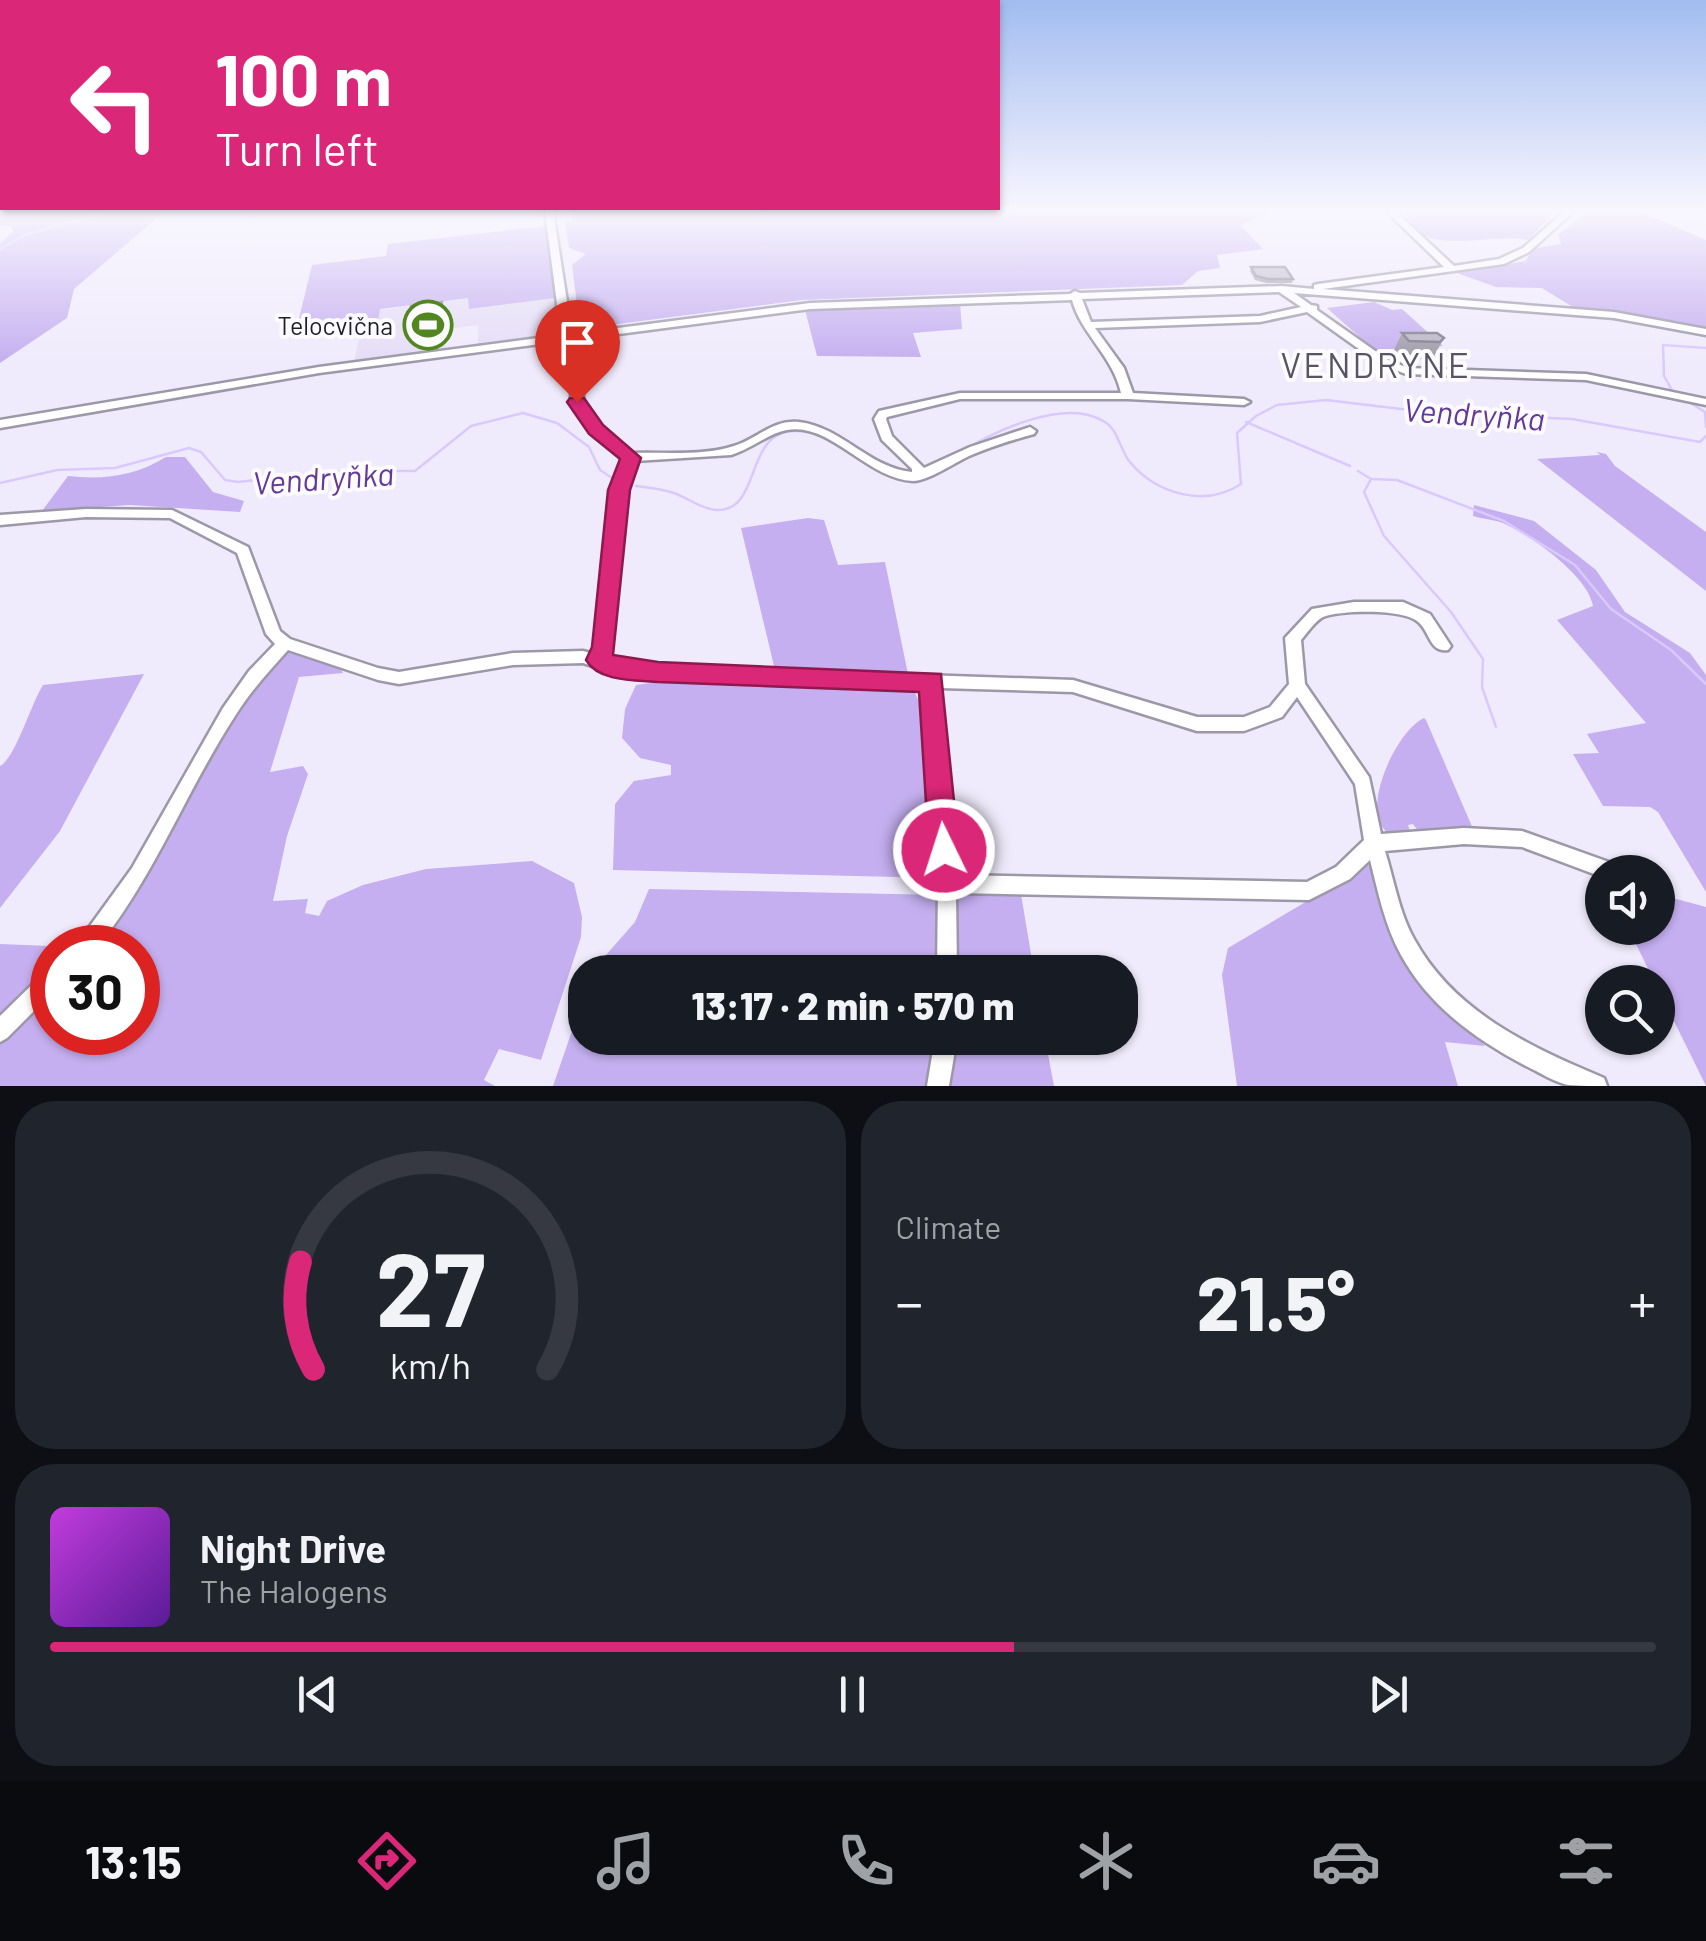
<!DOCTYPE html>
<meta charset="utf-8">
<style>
body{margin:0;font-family:Barlow,sans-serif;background:#20242c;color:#f1f3f6;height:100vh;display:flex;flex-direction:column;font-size:38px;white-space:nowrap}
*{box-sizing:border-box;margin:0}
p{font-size:32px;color:#9ea1a6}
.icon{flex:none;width:55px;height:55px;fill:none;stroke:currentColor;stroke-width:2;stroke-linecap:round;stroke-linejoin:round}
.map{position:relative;height:1086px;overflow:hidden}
.panel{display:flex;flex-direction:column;gap:15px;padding:15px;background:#0d0f14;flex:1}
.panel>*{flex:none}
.top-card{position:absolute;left:0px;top:0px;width:1000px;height:210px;box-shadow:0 2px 8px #0004;background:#db2777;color:#fff;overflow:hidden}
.buttons{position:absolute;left:1585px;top:855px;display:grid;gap:20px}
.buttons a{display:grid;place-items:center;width:90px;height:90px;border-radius:50%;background:#171b24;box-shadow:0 2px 8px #0004;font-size:50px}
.speed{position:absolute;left:30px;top:925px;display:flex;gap:20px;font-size:50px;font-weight:700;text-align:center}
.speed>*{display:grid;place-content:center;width:130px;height:130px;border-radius:50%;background:#171b24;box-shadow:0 2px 8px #0004;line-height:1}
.speed .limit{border:15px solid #d22;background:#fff;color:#111}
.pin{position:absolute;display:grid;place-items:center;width:85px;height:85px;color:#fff;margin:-102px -42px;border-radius:50% 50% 50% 0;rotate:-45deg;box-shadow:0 0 10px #0007}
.pin .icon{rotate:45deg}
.me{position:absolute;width:110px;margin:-55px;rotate:356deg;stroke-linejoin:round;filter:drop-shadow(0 0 8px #0008)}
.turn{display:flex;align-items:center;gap:35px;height:210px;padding:0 50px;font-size:45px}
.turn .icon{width:130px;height:130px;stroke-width:2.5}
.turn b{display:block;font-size:70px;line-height:85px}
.big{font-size:75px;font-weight:800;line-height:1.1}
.panel .tile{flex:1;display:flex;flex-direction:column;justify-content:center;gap:15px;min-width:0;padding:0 35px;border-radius:40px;background:#20242c}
.panel .dial{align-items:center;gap:0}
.dial svg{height:260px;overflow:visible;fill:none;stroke:#363941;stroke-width:7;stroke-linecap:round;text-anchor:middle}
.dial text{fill:#f1f3f6;stroke:none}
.song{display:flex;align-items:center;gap:30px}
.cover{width:120px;height:120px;border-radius:15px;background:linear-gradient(135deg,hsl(290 70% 55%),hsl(270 70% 35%))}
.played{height:10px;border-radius:5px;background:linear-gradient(90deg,#db2777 60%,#363941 60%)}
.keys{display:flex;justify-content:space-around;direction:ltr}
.heat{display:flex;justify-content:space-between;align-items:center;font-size:55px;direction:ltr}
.panel .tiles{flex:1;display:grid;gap:15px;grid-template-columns:1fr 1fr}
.tile:last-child{grid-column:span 2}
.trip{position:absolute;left:568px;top:955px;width:570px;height:100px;border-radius:40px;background:#171b24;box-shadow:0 2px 8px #0004;font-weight:800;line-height:100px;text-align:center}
.menu{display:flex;height:160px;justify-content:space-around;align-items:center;background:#090b0e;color:#9ea1a6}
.menu .icon{width:70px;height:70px}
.menu .current{color:#db2777}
.menu b{font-size:45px;color:#f1f3f6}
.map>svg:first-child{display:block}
.built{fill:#e5ddf6}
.green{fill:#c5aff0}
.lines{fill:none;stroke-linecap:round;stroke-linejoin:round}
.stream{stroke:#dac9fd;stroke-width:2.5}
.minor-casing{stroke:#9d98a8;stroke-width:5}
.minor{fill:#fff;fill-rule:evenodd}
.wall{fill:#a19caa}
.shaded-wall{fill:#837f8b}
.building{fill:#bbb5c6;stroke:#837f8b;stroke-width:2.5}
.route{fill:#db2777;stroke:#8e194d;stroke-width:2.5}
.labels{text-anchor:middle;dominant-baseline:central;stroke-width:8;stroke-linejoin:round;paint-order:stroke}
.far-poi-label{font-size:25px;fill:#211f25;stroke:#fcfbfe;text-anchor:end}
.water-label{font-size:32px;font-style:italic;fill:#63399a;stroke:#fcfbfe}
.quarter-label{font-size:35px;letter-spacing:2.5px;fill:#595463;stroke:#fcfbfe}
</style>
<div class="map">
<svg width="1706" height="1086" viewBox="0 0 1706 1086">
<rect width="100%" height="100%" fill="#f0ebfc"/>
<polygon class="built" points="469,297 470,309 555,298 556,329 547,335 478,345 478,325 448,329 444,349 354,362 362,323 377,320 379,310"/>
<g class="green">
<polygon points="30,211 165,211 74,289 67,318 0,363 0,244 14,231 10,226 0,226 0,214"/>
<polygon points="585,211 1275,211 1240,225 1263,249 1217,255 1220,268 1198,271 1182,285 802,300 580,329 572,265 586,254 569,248 565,221 572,221 572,214"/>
<path d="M1404 211H1555L1528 240C1493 233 1455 250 1420 234Z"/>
<polygon points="1589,211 1639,211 1706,240 1706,330 1621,312 1576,309 1542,288 1496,287 1457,273 1526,261 1532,249 1561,244 1558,235"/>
<polygon points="546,226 555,298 469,309 468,298 380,309 378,321 296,331 312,265 386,256 388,244"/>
<polygon points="1374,302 1392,310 1402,309 1443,346 1374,350 1327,308"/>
<polygon points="960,303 962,329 913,333 921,357 817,356 805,310"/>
<polygon points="1597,452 1606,454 1615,466 1706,532 1706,591 1537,459 1600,455"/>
<path d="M166 457H185L213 492 244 501 240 512 130 505 42 511 68 476C104 480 135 476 166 457Z"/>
<path d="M1474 505 1534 521 1596 570 1625 612 1690 653 1706 675V892L1658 812 1650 807 1603 806 1573 754 1599 753 1587 734 1646 723 1557 620 1593 606C1588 576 1532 536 1503 523 1495 520 1483 519 1473 516Z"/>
<polygon points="808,518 824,520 838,565 885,562 908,674 774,666 741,528"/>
<path d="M292 652 340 667 343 673 299 677 270 772 303 766 308 774 287 836 273 901 308 899 305 913 319 916 327 901 363 885 426 869 532 861 574 883 582 917 581 937 541 1060 499 1049 484 1080 495 1086H0V1043L52 989V1032H138V948L98 947C148 903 247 658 292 652Z"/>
<path d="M144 674 60 831 0 908V766C15 759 31 704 43 685Z"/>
<polygon points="674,680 809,680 903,687 915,693 924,712 938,878 613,870 615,804 634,781 671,775 671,765 640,758 622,738 625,709 636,685"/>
<path d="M1424 718 1426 720 1474 831H1418L1413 824 1408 825 1410 831 1387 832C1359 810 1397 730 1424 718Z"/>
<polygon points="1368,865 1373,869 1408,958 1485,1046 1445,1042 1458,1086 1237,1086 1222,975 1228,948"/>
<polygon points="649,889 940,895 940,972 591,972 635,922"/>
<polygon points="956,894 1021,894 1034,972 954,972"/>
<polygon points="1658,894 1706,907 1706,1086 1628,928 1658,928"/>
<polygon points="0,944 74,947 52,948 52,969 0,1021"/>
<polygon points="585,993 585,1038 934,1038 928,1086 553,1086"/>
<polygon points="950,1038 1045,1038 1054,1086 944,1086"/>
</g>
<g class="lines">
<g class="stream">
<polyline points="0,249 25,235 111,211"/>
<polyline points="1673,392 1664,376 1663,345 1706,348"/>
<polyline points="1689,402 1705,412"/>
<polyline points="1705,413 1706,427"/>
<polyline points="1246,422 1350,466"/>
<path d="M964 450C998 430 1066 397 1105 422 1118 430 1120 449 1129 461 1156 494 1205 508 1241 484L1237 433 1256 416 1277 405 1326 400 1426 412 1572 419 1700 442 1706 436"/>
<polyline points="1358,471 1371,479 1397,480 1504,521 1575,565 1611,609 1671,650 1706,684"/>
<polyline points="1371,479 1364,492 1384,536 1451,612 1483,659 1482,687 1496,727"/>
<polyline points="0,483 57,470 115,468 189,448 201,452 225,480 238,482 341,471 415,471 471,426 523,413 557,423 589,447 600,470 618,482"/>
<path d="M636 486C649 488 662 489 674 493 688 498 701 509 716 510 763 512 743 431 795 431 853 431 868 496 935 474"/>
</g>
<g class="minor-casing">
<g id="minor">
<path d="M545 211H553L572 334 810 303 1070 294 1075 291 1080 293 1282 286 1314 289V285L1318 284 1444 267 1386 211H1395L1454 266 1499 259 1523 248 1565 211H1574L1529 252 1504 264 1323 289 1614 312 1706 329V335L1614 318 1294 293 1311 305 1317 306V310L1388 360 1408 368 1586 374 1706 399V405L1586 380 1406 374 1380 364 1307 312 1260 322 1095 328 1124 368 1133 393 1244 399 1250 402 1244 405 1128 399H960L887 417 886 419 892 436 924 468 970 447 1030 427 1036 431 1034 434C1012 440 990 447 969 456 954 463 928 481 913 481 867 479 831 422 787 430 769 433 751 449 731 455L635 461 625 490 612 647 607 659 618 662 658 666 1073 680 1197 717H1244L1270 707 1289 684 1285 638 1312 609 1354 602H1403L1430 614 1451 646 1448 650C1429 653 1430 630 1417 621 1401 609 1342 610 1323 617 1315 621 1307 633 1301 640L1305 684 1369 777 1381 834 1464 828 1522 831 1620 866 1622 872H1602V877L1522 847 1464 844 1385 851C1394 880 1399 912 1414 939 1454 1012 1530 1047 1604 1078L1607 1086C1595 1086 1580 1086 1568 1085 1554 1082 1539 1072 1526 1066 1475 1039 1429 1006 1401 955 1385 926 1378 892 1370 860L1350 879 1309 900 956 893 957 972H937L938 884 924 687 658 678 618 674 583 663 513 665 399 684 378 680 288 650C269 671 250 692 235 716 185 793 156 874 97 948H74L132 868 223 708 249 671 275 644 266 634 237 553 170 518 86 517 0 525V515L86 509 172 510 248 547 280 631 290 639 378 668 399 672 513 653 583 651 594 654 596 647 613 490 623 458 592 432 571 402V378L563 341 319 373 0 428V420L319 367 561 335ZM1279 292 1301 307 1260 316 1091 322 1082 299ZM1072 300C1081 334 1113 356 1121 393H960L879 411 874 419 882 440 912 469V472C869 468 842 427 799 422 773 419 757 439 734 446 703 456 665 452 633 453L600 426 583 402V378L573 340 810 309ZM940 688 1073 692 1197 731H1244L1282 717 1297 697 1355 784 1364 840 1336 867 1307 882 956 875Z"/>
<polygon points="52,969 52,993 7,1038 0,1042 0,1016 45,972"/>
<polygon points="935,1038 957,1038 949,1086 927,1086"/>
</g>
</g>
<use href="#minor" class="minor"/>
</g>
<g class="wall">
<polygon points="1251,267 1293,279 1292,283 1266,283 1255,280 1250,271"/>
<polygon points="1402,333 1444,338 1432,360 1401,358 1394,350"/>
</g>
<polygon class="shaded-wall" points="442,302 447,318 447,327 418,330 411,314"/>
<g class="building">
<polygon points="1251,267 1285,267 1293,279 1268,279 1256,276"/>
<polygon points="442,302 441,310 411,314 411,306"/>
<polygon points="1402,333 1437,333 1444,338 1440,342 1409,341"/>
</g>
<linearGradient id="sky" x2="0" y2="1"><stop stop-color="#a2bcf0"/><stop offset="0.58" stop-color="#f8f6fe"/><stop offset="1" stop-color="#f8f6fe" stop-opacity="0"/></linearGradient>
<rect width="1706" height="363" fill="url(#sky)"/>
<path class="route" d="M570 398H584L603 425 641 458 630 490 613 655 658 662 941 674 959 850 955 860 944 865 934 860 929 850 919 692 658 682C635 680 599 682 586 660L592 647 608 490 620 459 589 434 567 402Z"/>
<defs>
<g id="stadium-ring" transform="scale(2.5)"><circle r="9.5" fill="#fcfbfe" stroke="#528720" stroke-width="1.5"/><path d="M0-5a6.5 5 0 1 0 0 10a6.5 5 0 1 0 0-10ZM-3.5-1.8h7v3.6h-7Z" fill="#528720"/></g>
</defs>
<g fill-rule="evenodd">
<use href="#stadium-ring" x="428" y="325"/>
</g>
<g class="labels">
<g class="far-poi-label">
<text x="393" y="325">Telocvična</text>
</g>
<g class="water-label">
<text transform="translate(1474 413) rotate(4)">Vendryňka</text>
<text transform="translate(323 477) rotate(-4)">Vendryňka</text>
</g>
<g class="quarter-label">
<text x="1376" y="364">VENDRYNE</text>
</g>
</g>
</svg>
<div class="buttons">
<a><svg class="icon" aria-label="sound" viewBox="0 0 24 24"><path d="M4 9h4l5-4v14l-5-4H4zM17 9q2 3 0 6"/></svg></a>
<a><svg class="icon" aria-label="search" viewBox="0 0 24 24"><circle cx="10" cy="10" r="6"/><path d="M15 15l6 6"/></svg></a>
</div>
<div class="speed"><div class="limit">30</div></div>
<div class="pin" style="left:577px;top:402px;background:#d93025"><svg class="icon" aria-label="arrive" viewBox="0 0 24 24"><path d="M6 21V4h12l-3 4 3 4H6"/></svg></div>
<svg class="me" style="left:944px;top:850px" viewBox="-20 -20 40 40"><circle r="17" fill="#db2777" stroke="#fff" stroke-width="3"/><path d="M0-11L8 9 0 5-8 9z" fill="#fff"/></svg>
<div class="trip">13:17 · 2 min · 570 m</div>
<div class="top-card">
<div class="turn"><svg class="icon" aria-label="left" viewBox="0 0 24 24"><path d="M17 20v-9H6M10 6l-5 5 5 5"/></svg><div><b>100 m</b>Turn left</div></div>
</div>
</div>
<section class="panel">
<div class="tiles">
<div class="tile dial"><svg viewBox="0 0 100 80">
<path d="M14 69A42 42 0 1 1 86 69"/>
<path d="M14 69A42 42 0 0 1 10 36" stroke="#db2777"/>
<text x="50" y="56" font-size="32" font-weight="700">27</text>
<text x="50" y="72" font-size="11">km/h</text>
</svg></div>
<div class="tile"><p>Climate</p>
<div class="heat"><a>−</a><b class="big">21.5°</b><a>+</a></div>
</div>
<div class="tile">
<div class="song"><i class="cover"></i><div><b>Night Drive</b><p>The Halogens</p></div></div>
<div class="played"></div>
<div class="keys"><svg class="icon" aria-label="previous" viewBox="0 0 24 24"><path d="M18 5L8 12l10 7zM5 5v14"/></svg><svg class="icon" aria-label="pause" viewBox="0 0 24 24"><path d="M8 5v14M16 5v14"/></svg><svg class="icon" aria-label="next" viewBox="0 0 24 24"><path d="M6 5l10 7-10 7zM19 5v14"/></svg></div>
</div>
</div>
</section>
<nav class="menu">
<b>13:15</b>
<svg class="icon current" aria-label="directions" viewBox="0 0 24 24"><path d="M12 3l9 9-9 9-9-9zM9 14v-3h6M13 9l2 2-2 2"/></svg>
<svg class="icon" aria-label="music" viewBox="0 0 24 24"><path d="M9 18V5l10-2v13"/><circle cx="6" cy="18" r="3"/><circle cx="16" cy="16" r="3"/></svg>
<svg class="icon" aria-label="phone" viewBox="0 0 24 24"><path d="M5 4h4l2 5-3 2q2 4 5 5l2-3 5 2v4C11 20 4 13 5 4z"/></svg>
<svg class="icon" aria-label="climate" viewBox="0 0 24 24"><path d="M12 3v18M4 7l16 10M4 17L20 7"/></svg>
<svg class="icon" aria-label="car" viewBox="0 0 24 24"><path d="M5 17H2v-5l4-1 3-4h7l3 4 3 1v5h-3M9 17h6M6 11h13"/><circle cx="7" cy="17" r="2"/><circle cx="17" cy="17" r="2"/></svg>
<svg class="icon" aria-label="filters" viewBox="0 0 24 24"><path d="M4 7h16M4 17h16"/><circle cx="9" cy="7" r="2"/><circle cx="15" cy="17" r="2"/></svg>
</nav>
